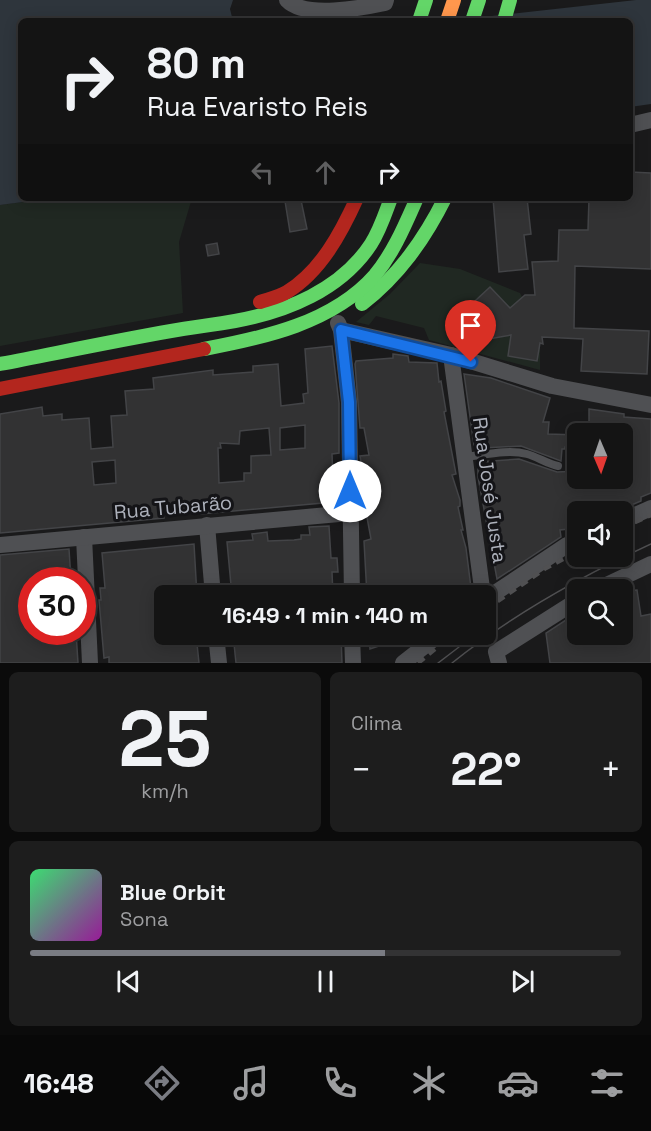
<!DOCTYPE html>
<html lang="pt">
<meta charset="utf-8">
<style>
body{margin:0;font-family:"Space Grotesk",sans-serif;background:#1d1d1d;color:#f1f3f6;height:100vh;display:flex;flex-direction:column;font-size:22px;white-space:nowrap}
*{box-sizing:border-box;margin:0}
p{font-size:20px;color:#9d9ea0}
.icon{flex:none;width:33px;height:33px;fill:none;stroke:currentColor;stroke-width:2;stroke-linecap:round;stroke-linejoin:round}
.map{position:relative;height:663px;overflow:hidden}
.side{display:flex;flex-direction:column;gap:9px;padding:9px;background:#0b0b0b;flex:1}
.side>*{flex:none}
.hud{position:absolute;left:18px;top:18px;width:615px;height:183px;border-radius:9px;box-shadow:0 3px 15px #0003,0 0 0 2px #333334;background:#141414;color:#f1f3f6;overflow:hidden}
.needle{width:39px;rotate:178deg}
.fabs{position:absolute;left:567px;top:423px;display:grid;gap:12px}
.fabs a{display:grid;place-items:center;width:66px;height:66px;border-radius:9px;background:#141414;box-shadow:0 3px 15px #0003,0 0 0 2px #333334;font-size:30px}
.speed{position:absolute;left:18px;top:567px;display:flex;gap:12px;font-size:30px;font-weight:700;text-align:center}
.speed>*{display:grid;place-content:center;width:78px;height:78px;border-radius:50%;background:#141414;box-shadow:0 3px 15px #0003,0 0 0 2px #333334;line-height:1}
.speed .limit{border:9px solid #d22;background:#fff;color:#111}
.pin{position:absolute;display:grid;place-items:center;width:51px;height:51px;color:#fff;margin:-62px -26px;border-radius:50% 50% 50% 0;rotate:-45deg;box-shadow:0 0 6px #0007}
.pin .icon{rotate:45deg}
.me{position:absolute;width:66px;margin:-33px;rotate:0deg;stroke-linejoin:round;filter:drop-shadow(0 0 4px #0008)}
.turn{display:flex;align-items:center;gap:21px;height:126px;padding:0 30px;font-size:27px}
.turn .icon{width:78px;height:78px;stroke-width:2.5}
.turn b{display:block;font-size:42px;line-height:51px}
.lanes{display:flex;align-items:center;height:57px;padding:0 30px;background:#0003;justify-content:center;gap:30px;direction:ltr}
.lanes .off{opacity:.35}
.big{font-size:45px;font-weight:800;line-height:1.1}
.side .widget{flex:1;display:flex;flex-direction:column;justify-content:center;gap:9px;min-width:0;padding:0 21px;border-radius:9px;background:#1d1d1d}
.side .dial{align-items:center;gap:0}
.dial b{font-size:78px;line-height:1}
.song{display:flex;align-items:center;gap:18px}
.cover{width:72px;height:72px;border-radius:9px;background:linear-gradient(135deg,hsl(140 70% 55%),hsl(300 70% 35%))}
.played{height:6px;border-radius:3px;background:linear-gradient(90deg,#7a7c83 60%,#333334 60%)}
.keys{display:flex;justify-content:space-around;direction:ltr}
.heat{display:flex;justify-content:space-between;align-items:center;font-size:33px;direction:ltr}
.side .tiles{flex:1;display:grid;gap:9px;grid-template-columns:1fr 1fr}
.widget:last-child{grid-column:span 2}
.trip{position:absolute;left:154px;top:585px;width:342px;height:60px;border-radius:9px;background:#141414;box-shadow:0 3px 15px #0003,0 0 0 2px #333334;font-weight:800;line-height:60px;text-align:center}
.tab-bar{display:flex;height:96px;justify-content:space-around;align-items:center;background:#080808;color:#9d9ea0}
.tab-bar .icon{width:42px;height:42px}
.tab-bar .active{color:#7a7c83}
.tab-bar b{font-size:27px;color:#f1f3f6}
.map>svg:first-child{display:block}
.green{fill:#202822}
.water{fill:#2e353c}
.building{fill:#323233;stroke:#434447;stroke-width:1.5;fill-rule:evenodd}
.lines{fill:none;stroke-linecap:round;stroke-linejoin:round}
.lane{stroke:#4f5053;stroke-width:8}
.street{stroke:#4f5053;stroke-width:16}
.fast{stroke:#63d668;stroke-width:14}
.slow{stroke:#ff974d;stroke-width:14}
.jam{stroke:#b3261e;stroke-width:14}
.tram{stroke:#505052;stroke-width:1.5}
.rail{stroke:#505052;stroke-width:4.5;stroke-dasharray:8 6;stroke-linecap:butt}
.route-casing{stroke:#114b97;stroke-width:15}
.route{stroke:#1a73e8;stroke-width:10}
.labels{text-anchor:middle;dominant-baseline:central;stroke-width:6;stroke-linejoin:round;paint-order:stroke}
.street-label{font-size:20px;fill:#adb1bb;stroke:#141417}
</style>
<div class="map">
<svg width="651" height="663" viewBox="0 0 651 663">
<rect width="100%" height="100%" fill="#1a1a1b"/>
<g class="green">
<polygon points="54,198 192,198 179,242 183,313 0,346 0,205"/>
<polygon points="420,263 460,269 520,293 540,333 540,370 429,340 424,328 376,316 369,325 356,322 390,294"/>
</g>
<g class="water">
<polygon points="0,0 233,0 230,9 233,21 21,21 21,198 54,198 0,205"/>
<polygon points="636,0 651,0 651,104 630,107 630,21 446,21"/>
</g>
<g class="building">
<polygon points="630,172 651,173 651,269 575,266 574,328 649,331 647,374 581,371 583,339 542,337 543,344 540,343 537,361 508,356 511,335 472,342 468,320 474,302 490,287 510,308 525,295 535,295 532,262 558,261 559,230 588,230 589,198 630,198"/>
<polygon points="493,198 527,198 531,234 524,235 528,269 499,272"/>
<polygon points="297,199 301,200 307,229 290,232 285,201"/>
<polygon points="217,243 219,254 208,256 206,245"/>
<path d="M332 346 339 403V453L332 454 334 502 201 514V507L163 510 164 518 0 533V414L42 407 43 416 62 414V420L89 418 91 449 113 447 111 416 127 415 125 391 154 389 153 378 213 370V375L253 372V366L278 364 281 406 304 403 303 394 308 393 305 349ZM305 425V448L280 450V428ZM269 428 271 455 251 456V473H244V481L219 483 218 448H221L220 443 239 444 240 431ZM115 460 116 483 94 485 92 462Z"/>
<polygon points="393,354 408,356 409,362 437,363 439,382 441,381 446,411 444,412 456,474 452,475 460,500 460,506 458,507 463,530 461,530 466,548 472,596 367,596 364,541 371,539 366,512 372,511 368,484 362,485 361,473 363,473 360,456 369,455 364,428 360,428 355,364 356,361 393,358"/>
<polygon points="464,374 491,378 550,398 543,422 549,422 548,434 578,435 578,447 565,447 565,449 562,449 561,461 521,446 483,448 485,444 474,445"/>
<polygon points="589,409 624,414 624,417 651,419 651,493 641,497 641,501 622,509 578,512 578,528 560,530 561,537 497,579 478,477 478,462 519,459 557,472 578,471 578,478 622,478 622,434 589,434"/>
<polygon points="329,526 331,558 337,558 338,572 332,572 333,596 232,596 227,542 253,540 252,534 267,532 268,541 294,540 301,539 301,535 310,535 309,527"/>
<polygon points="194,544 197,596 165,596 165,634 196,634 199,663 109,663 109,657 104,658 99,600 101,600 100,588 105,588 102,553"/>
<polygon points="69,549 71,580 32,580 32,632 76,632 78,663 0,663 0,555"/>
<polygon points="637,590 641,616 651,614 651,663 550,663 546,633 569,618 571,625 578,624 578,634 622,634 622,598 625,597 625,591"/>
<polygon points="233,634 267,634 267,642 274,643 301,640 300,634 341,634 342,663 236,663"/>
<polygon points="369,634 405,634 406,637 370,649"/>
</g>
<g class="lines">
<path class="lane" d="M464 457C484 455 508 449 527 454 538 457 547 464 558 466"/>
<g class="street">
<path d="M287 0C305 19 362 8 385 3L386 0"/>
<polyline points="630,125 651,120"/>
<polyline points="338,323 341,330 349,402 352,596"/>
<polyline points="341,330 451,355 552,386 651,405"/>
<polyline points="451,355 483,596"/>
<polyline points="622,521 651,508"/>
<polyline points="207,525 213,596"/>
<polyline points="84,537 90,663"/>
<polyline points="0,545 350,513"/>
<polyline points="596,590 651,564"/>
<polyline points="486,599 567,545 578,541"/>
<polyline points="216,634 219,663"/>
<polyline points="352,634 353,663"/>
<polyline points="403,663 440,634"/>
<polyline points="499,663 496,652 578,600"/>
</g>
<g class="fast">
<polyline points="419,21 426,0"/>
<polyline points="472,21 479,0"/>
<polyline points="504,21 510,0"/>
<path d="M362 304C399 275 424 240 445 198"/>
<path d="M204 349C263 338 333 323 375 275 394 252 405 225 417 198"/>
<path d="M0 364C57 353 114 341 171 331 192 327 214 325 235 321 286 312 341 290 371 244 380 230 385 214 391 198"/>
</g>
<polyline class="slow" points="447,21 454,0"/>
<g class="jam">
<path d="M260 302C269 299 279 297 287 292 321 271 341 233 357 198"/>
<polyline points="0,389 204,349"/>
</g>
<g class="tram">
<polyline points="438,663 459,647"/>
<path d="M452 663C513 614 580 577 651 544"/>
</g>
<g class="rail">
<polyline points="622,528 651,515"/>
<polyline points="486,609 546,568 578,551"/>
<polyline points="418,663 453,634"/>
</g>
</g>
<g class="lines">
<g class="route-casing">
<polyline id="route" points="350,491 349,402 341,330 471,362"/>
</g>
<use href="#route" class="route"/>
</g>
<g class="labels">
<g class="street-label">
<text transform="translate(490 490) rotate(82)">Rua José Justa</text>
<text transform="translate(173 507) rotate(-5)">Rua Tubarão</text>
</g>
</g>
</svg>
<div class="fabs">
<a><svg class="needle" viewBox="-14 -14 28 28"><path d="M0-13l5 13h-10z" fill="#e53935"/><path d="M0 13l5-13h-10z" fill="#9d9ea0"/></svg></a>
<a><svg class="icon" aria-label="sound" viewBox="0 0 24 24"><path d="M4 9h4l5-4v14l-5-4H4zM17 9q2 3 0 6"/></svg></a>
<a><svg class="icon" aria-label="search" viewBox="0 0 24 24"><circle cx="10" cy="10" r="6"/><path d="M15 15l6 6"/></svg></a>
</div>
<div class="speed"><div class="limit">30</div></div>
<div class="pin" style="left:471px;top:362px;background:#d93025"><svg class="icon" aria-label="arrive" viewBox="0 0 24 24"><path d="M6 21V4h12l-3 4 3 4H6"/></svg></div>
<svg class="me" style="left:350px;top:491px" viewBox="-20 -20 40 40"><circle r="19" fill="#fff"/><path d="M0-13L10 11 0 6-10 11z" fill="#1a73e8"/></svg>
<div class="trip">16:49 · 1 min · 140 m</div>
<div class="hud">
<div class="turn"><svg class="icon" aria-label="right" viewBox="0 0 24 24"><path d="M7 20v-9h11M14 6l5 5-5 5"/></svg><div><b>80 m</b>Rua Evaristo Reis</div></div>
<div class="lanes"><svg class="icon off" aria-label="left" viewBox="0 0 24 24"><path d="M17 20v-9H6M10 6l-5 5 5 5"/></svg><svg class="icon off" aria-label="ahead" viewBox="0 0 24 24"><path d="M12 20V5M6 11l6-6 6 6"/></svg><svg class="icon" aria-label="right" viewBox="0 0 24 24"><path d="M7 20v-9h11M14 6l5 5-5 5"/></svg></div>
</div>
</div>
<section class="side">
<div class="tiles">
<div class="widget dial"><b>25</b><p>km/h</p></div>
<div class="widget"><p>Clima</p>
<div class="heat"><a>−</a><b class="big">22°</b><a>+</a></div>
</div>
<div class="widget">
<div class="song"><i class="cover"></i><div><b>Blue Orbit</b><p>Sona</p></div></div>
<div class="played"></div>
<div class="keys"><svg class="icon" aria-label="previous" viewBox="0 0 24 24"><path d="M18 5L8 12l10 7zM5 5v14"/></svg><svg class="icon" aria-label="pause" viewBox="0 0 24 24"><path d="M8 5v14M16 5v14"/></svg><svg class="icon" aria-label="next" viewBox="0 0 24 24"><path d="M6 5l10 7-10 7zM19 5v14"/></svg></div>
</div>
</div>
</section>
<nav class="tab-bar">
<b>16:48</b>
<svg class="icon active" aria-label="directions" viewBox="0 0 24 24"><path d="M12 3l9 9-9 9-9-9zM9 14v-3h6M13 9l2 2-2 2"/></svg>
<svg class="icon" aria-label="music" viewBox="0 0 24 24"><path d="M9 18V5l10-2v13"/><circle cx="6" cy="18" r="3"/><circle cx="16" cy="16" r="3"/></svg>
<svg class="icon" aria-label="phone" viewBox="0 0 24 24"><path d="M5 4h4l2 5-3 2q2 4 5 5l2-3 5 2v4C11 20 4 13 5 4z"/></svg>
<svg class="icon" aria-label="climate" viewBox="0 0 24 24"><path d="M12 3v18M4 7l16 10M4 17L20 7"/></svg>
<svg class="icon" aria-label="car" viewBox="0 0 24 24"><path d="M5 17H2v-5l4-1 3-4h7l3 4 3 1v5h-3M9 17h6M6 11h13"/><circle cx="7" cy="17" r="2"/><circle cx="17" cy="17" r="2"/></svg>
<svg class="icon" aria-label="filters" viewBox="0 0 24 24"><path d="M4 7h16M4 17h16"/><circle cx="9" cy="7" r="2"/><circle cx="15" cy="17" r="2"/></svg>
</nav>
